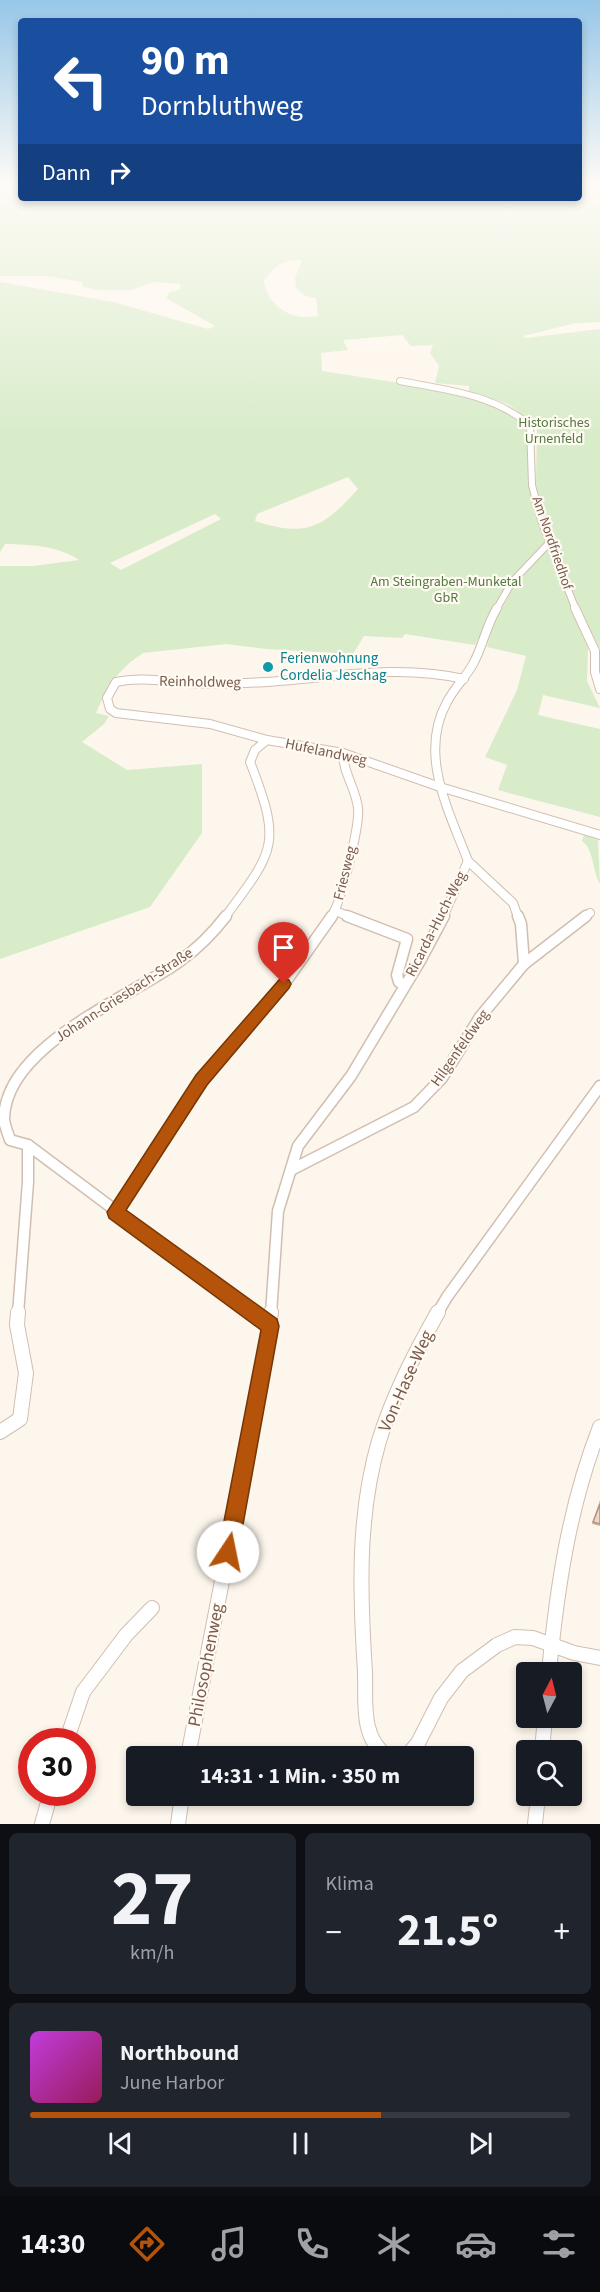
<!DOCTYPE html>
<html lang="de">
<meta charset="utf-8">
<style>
body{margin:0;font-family:"Source Sans 3",sans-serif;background:#20242c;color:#f1f3f6;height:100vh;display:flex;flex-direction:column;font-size:22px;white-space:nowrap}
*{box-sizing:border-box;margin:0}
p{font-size:20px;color:#9ea1a6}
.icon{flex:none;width:33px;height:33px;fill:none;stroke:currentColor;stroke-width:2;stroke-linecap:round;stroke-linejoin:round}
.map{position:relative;height:1824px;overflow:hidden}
.side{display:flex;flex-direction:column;gap:9px;padding:9px;background:#0d0f14;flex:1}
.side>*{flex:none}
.hud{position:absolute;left:18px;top:18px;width:564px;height:183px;border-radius:6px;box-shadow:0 3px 9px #0003;background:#1a4fa0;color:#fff;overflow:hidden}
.needle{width:39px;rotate:7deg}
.buttons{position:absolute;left:516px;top:1662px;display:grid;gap:12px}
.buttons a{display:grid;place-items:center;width:66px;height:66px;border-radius:6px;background:#171b24;box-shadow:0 3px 9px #0003;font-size:30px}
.speed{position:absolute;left:18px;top:1728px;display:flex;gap:12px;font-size:30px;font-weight:700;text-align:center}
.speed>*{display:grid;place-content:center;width:78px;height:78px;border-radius:50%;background:#171b24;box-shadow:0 3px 9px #0003;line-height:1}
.speed .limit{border:9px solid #d22;background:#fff;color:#111}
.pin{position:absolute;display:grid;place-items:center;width:51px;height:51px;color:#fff;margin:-62px -26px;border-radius:50% 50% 50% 0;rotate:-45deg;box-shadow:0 0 6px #0007}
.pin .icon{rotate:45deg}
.me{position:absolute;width:66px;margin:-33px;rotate:11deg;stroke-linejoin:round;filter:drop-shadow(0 0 4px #0008)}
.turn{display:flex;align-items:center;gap:21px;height:126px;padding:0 24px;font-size:27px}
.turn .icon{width:78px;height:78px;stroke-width:2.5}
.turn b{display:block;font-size:42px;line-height:51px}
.then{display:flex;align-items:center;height:57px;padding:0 24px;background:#0003;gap:12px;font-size:22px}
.big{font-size:45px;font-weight:700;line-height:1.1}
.side .card{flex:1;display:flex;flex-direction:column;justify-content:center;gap:9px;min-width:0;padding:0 21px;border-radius:9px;background:#20242c}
.side .dial{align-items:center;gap:0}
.dial b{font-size:78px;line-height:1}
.song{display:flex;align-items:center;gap:18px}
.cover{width:72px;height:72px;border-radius:9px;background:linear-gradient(135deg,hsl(290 70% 55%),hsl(330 70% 35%))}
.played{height:6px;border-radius:3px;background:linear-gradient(90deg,#b45309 65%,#363941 65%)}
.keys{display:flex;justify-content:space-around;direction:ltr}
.heat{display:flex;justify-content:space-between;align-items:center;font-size:33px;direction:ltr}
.side .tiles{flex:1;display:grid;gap:9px;grid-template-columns:1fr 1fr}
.card:last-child{grid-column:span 2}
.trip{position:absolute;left:126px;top:1746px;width:348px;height:60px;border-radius:6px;background:#171b24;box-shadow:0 3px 9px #0003;font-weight:700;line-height:60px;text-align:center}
.tabs{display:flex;height:96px;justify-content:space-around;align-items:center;background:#090b0e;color:#9ea1a6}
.tabs .icon{width:42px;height:42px}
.tabs .active{color:#b45309}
.tabs b{font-size:27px;color:#f1f3f6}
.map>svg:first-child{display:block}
.green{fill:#d8ecc9;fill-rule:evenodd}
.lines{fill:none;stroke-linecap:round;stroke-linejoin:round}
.street-far3-casing{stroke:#d1beb0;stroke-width:8}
.street-far2-casing{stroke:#d1beb0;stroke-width:10}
.street-far1-casing{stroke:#d1beb0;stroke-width:13}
.street-casing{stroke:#d1beb0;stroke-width:16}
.street-far3{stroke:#fff;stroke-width:6}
.street-far2{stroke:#fff;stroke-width:8}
.street-far1{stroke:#fff;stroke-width:10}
.street{stroke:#fff;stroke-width:14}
.wall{fill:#d1b7a8}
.building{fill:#f3d5c3;stroke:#aa9588;stroke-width:1.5}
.route{fill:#b45309;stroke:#753606;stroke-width:1.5}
.culture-dot{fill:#0f9aa8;stroke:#fffaf3;stroke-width:2}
.labels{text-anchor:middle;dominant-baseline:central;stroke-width:4.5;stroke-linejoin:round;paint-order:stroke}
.far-park-label{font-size:14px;fill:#537a41;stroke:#fffaf3}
.far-street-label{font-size:14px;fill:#7a5c4d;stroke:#fffaf3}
.culture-label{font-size:15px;fill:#0d838f;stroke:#fffaf3;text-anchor:start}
.street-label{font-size:15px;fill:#7a5c4d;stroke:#fffaf3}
.near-street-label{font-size:18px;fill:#7a5c4d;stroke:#fffaf3}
</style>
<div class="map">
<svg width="600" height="1824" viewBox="0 0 600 1824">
<rect width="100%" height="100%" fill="#fdf6ec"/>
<g class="green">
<path d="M0 186H21V198H579V186H600V322L576 323 523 336 525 338 600 329V649L584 619 542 513 536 484 537 425 508 404 469 391V386L435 383 439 366 430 353 433 345 411 346 402 335 343 340 348 350 321 353 322 371 439 389 500 407 527 425C527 467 531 504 546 543L507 583 475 645 405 634 402 638 364 636 353 654 266 649 226 644 143 653 129 663 109 684 96 713 109 716 104 724 82 742 127 770 202 764V833L150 907 0 959V566H33L79 560C56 545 31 545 5 544L0 552V282L113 302 208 329 215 326 166 298 170 292 181 289 180 284 153 282 132 290H98L83 287 82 282 47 276H0ZM302 260 295 278 296 288 305 296 316 298 318 316C292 321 269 308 264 281 273 266 284 259 302 260ZM348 477 358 489C324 527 307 538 255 521L257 514ZM215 514 221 519 121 570 110 563Z"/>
<polygon points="548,549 588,648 587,681 600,708 543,695 538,715 600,729 600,817 498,790 507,765 485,757 517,690 526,656 487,647 493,625 515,584"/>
<path d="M584 835 598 840 600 884C592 870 594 849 582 841Z"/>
</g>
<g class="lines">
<g class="street-far3-casing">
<g id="street-far3">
<path d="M400 381C447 390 492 394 530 425L532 485 541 520 576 610"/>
<polyline points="496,610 512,582 549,543"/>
</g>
</g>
<g class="street-far2-casing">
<g id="street-far2">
<polyline points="575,608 595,651 595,672 600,689"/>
<path d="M464 679C387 662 321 681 244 683 225 684 204 684 185 683 161 681 139 677 116 682L107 698 110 709 116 713 210 724 267 740 343 753 440 787 600 835"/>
<polyline points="468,861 513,903 518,917"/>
<polyline points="335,911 351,917"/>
<path d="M225 917C275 850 282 844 250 762L255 750 267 740"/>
<path d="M331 917C341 903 360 825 358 808 356 789 343 773 343 753"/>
<path d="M443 917 468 861C449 811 418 754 447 702 454 688 466 677 473 664 483 646 486 626 497 608"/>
<polyline points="584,917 590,913"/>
</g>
</g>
<g class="street-far1-casing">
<g id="street-far1">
<path d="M226 916C213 933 198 948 180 961 129 998 6 1045 4 1118 4 1125 8 1133 10 1140L28 1145 254 1314"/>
<polyline points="347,916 407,939 397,975 399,982 404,985"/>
<polyline points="518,916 521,924 524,964"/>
<polyline points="291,1170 414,1107 442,1078 480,1017 524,964 586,916"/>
<polyline points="115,1212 202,1080 284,984 332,916"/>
<polyline points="18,1314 28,1182 28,1145"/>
<polyline points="271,1314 278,1211 298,1146 351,1076 420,961 444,916"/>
<polyline points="437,1314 447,1297 600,1086"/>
</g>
</g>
<g class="street-casing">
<g id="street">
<polyline points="252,1312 270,1326"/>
<polyline points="0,1432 20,1419 26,1373 17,1325 18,1312"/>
<path d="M549 1672C557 1588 569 1506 600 1427"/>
<polyline points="66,1742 83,1692 126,1635 152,1608"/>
<polyline points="542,1750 545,1718"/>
<polyline points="188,1756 263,1370 271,1312"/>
<path d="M387 1756C360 1738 366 1700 365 1672 360 1594 357 1516 379 1441 393 1395 415 1353 438 1312"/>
<polyline points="407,1756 418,1743 441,1698 462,1671 497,1645 515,1637 533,1638 574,1653 600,1658"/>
<polyline points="42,1824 51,1792"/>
<polyline points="178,1824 182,1796"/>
<polyline points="535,1824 538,1796"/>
</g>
</g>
<use href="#street-far3" class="street-far3"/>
<use href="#street-far2" class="street-far2"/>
<use href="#street-far1" class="street-far1"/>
<use href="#street" class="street"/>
</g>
<polygon class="wall" points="600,1500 600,1526 592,1524"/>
<polygon class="building" points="600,1504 600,1524 593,1522"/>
<linearGradient id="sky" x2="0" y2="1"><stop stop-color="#97c7e8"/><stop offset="0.42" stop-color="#fefbf6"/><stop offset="1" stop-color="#fefbf6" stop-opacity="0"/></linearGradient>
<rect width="600" height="441" fill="url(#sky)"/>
<polygon class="route" points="284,978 289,980 291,984 289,988 207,1085 126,1210 277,1319 279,1326 238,1552 235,1559 228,1562 221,1559 218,1552 261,1330 109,1218 107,1212 196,1075 279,980"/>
<circle class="culture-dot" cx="268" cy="667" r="6"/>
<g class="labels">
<g class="far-park-label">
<text x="554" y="423">Historisches<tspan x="554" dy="16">Urnenfeld</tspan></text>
<text x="446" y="582">Am Steingraben-Munketal<tspan x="446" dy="16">GbR</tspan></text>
</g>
<g class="far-street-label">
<text transform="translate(552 543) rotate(71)">Am Nordfriedhof</text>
</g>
<g class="culture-label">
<text x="280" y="658">Ferienwohnung<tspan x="280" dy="17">Cordelia Jeschag</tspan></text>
</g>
<g class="street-label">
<text transform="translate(200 682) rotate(1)">Reinholdweg</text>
<text transform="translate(326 752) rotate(12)">Hufelandweg</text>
<text transform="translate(345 873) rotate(-76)">Friesweg</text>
<text transform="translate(436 924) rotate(-63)">Ricarda-Huch-Weg</text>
<text transform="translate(124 995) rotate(-33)">Johann-Griesbach-Straße</text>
<text transform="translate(460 1048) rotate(-55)">Hilgenfeldweg</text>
</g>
<g class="near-street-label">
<text transform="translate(406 1381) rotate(-66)">Von-Hase-Weg</text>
<text transform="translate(206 1665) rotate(-79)">Philosophenweg</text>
</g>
</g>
</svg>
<div class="buttons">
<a><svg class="needle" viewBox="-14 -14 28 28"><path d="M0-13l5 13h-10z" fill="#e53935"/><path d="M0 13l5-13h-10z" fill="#9ea1a6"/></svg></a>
<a><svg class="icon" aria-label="search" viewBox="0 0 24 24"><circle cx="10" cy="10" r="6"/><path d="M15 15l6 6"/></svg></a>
</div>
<div class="speed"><div class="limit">30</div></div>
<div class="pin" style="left:284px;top:984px;background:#d93025"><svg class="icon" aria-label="arrive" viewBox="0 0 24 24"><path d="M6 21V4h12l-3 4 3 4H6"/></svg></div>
<svg class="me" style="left:228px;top:1552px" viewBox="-20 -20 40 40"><circle r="19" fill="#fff"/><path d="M0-13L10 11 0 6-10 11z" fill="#b45309"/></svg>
<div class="trip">14:31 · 1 Min. · 350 m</div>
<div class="hud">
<div class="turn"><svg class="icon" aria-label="left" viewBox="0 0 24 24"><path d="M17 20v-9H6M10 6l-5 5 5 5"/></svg><div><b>90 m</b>Dornbluthweg</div></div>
<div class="then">Dann<svg class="icon" aria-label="right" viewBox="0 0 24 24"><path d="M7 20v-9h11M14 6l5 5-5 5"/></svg></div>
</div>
</div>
<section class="side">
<div class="tiles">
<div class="card dial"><b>27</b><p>km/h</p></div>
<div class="card"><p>Klima</p>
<div class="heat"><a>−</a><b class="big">21.5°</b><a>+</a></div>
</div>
<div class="card">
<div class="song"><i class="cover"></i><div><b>Northbound</b><p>June Harbor</p></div></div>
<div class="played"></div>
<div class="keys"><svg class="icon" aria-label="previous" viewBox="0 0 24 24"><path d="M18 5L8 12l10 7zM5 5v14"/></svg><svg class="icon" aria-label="pause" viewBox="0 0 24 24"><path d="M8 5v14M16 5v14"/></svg><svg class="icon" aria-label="next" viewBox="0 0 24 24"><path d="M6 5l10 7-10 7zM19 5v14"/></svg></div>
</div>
</div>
</section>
<nav class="tabs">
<b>14:30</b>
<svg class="icon active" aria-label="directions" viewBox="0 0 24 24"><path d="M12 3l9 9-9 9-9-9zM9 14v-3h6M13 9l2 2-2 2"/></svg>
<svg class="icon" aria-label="music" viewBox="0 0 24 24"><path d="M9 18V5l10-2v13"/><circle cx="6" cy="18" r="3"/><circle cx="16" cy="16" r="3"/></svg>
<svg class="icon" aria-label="phone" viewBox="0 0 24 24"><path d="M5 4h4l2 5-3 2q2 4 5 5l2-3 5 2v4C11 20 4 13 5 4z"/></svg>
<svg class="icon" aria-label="climate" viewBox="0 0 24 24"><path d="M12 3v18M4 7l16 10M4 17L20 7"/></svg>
<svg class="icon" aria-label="car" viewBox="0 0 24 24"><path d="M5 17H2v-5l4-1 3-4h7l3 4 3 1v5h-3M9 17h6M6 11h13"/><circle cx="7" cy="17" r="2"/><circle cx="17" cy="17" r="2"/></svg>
<svg class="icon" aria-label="filters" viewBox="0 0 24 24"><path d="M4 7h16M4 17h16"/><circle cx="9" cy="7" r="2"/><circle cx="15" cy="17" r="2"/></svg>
</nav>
